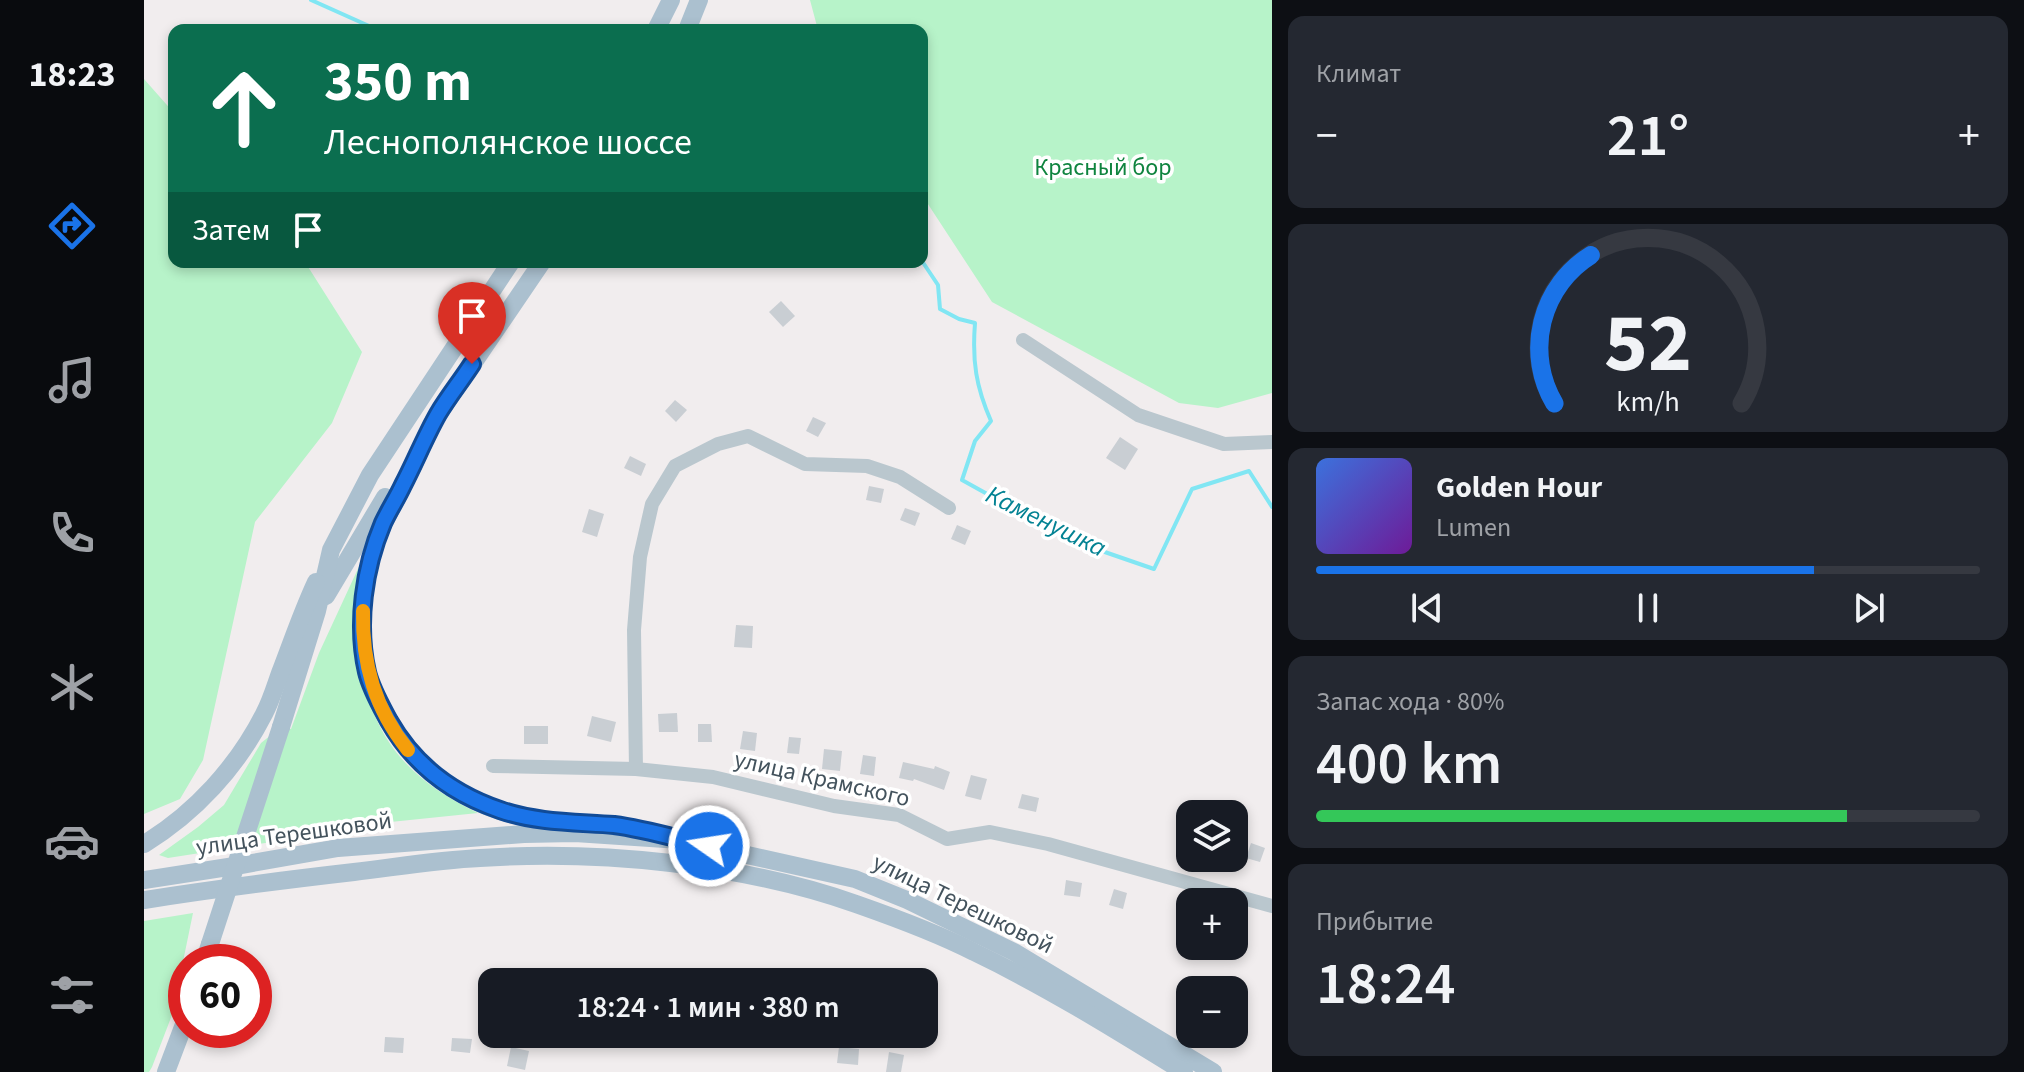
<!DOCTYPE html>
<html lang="ru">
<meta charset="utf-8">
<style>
body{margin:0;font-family:"Source Sans 3",sans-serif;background:#242831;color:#f1f3f6;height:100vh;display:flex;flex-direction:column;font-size:30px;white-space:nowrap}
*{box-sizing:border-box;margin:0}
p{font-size:26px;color:#9ea1a6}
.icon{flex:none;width:44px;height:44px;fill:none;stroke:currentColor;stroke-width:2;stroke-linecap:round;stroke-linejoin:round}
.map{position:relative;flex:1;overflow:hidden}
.side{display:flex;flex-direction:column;gap:16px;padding:16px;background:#0d0f14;width:752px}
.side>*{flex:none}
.guide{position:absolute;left:24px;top:24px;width:760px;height:244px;border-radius:16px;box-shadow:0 4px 12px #0003;background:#0b6e4f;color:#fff;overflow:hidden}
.fabs{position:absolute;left:1032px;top:800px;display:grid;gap:16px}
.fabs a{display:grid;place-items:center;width:72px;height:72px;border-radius:16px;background:#171b24;box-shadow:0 4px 12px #0003;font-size:40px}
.speed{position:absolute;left:24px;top:944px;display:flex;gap:16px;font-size:40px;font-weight:700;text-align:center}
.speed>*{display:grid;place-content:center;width:104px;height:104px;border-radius:50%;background:#171b24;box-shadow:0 4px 12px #0003;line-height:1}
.speed .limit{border:12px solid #d22;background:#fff;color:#111}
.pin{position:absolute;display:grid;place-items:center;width:68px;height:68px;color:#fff;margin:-82px -34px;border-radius:50% 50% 50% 0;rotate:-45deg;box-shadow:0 0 8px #0007}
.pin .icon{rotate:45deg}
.me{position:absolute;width:88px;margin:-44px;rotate:283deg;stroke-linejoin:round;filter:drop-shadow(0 0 6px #0008)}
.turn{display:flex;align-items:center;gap:28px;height:168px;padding:0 24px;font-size:36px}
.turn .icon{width:104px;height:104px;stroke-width:2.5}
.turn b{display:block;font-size:56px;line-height:68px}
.then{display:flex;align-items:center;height:76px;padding:0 24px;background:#0003;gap:16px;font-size:30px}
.big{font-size:60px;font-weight:600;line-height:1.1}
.side .tile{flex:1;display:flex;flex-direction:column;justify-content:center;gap:12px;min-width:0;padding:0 28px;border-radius:16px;background:#242831}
.side .dial{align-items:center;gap:0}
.dial svg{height:208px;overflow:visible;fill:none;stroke:#363941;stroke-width:7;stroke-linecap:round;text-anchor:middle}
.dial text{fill:#f1f3f6;stroke:none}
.song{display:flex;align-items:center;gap:24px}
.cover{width:96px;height:96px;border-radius:12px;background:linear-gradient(135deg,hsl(220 70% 55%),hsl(280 70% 35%))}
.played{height:8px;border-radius:4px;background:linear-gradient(90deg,#1a73e8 75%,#363941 75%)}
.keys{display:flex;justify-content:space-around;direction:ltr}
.heat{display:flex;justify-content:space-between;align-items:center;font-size:44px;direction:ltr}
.charge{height:12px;border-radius:6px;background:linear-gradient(90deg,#34c759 80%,#363941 0)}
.trip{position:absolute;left:334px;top:968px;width:460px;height:80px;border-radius:16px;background:#171b24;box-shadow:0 4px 12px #0003;font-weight:600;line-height:80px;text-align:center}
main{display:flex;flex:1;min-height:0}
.tabs{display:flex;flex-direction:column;width:144px;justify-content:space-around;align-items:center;background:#090b0e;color:#9ea1a6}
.tabs .icon{width:56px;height:56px}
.tabs .active{color:#1a73e8}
.tabs b{font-size:36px;color:#f1f3f6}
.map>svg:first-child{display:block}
.green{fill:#b7f3c9}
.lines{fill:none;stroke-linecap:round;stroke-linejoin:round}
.stream{stroke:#81e6f3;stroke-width:4}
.building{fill:#c9ced3}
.minor{stroke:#bac7ce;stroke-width:14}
.major{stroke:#abc0cf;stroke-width:18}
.major-bridge{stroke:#abc0cf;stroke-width:18}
.route-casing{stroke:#114b97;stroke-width:20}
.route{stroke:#1a73e8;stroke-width:14}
.slow{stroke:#f59e0b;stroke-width:14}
.labels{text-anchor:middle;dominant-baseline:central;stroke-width:7;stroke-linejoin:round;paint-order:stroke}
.park-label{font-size:24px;fill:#0f843f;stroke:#fff}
.street-label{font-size:24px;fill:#44535d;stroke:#fff}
.water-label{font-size:26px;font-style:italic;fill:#038293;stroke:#fff}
</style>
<main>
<nav class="tabs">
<b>18:23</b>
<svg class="icon active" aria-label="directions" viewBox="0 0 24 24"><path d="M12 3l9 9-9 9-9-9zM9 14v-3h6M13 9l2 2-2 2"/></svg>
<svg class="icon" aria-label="music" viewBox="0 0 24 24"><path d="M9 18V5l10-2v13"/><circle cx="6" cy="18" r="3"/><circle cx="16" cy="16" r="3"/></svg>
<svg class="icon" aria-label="phone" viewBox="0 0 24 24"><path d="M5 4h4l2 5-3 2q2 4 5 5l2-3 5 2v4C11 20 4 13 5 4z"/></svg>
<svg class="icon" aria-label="climate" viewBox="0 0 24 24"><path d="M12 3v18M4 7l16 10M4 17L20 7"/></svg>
<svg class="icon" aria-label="car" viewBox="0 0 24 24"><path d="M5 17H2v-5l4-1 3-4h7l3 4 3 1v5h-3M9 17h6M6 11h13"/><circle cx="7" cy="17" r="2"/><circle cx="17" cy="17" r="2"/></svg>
<svg class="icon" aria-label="filters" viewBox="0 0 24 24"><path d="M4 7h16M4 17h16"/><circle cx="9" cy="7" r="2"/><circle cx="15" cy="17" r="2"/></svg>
</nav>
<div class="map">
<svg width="1128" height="1072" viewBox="0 0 1128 1072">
<rect width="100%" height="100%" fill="#f1edee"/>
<g class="green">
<polygon points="666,0 1128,0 1128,393 1074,408 1035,403 848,302 778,195 778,30 674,30"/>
<polygon points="0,79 30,113 30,262 161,262 218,352 188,423 111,522 59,760 36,799 0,814"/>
<path d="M218 560C220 593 221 626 223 659 224 672 222 688 226 702 243 757 284 789 334 813L227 824 179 834 24 858 15 855 54 827 80 805 117 743 137 727 147 729 175 653Z"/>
<polygon points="49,913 28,1015 8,1067 5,1072 0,1072 0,921"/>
</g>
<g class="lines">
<g class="stream">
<polyline points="167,0 234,30"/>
<path d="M778 254V261L794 285 796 309 815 319 831 323C828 361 832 387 847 421L831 441 818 480 926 540 1010 569 1048 489 1105 471 1128 507"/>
</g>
</g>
<g class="building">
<polygon points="637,301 651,316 639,327 625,312"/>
<polygon points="531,400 543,410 532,422 521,411"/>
<polygon points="669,417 682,423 674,437 662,431"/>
<polygon points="976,437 994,449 981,470 962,458"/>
<polygon points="486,456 502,464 497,476 480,468"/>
<polygon points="725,486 740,489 737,503 722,500"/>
<polygon points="761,508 776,513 771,526 756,520"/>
<polygon points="445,509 460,514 453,537 438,532"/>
<polygon points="813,525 827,531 821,545 807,539"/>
<polygon points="592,625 609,626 608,648 590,647"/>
<polygon points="533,713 534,732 515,732 514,714"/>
<polygon points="448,716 472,722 467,742 443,736"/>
<polygon points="554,724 567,724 568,742 554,742"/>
<rect x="380" y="726" width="24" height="18"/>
<polygon points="599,731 613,733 611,751 596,749"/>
<polygon points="645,737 657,738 655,754 643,753"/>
<polygon points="680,749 698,751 696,771 678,769"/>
<polygon points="719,755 732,757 730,776 716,774"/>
<polygon points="759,762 790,769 791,766 806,772 800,790 770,779 769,781 755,778"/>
<polygon points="827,775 843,779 837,800 821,796"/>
<polygon points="878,794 895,798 892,812 874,808"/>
<polygon points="1107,843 1121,848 1116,862 1102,858"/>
<polygon points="922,880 938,883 936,897 920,895"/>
<polygon points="970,889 983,893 979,909 965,905"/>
<polygon points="241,1037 260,1038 259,1053 240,1052"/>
<polygon points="308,1038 328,1039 326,1053 307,1051"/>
<polygon points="367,1047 385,1051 381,1070 363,1066"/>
<polygon points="695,1047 715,1049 714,1065 693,1063"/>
<polygon points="745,1052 760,1055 757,1072 742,1072"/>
</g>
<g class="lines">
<g class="minor">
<polyline points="879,340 994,415 1080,444 1128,442"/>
<polyline points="349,766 492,769 569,777 690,806 755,815 803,839 846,832 904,844 1128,906"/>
<polyline points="492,769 490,630 496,557 508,504 531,466 574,444 604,436 661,464 723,466 756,477 805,508"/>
</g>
<g class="major">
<polyline points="512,30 527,0"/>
<polyline points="543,30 555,0"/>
<path d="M293 415C281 441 269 467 256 492 246 512 234 531 228 553 219 589 213 638 224 674 243 740 294 792 359 812 383 819 407 821 431 823"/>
<polyline points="287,425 398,262"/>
<polyline points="182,596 241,497"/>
<polyline points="137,727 173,611 187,550 226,475 367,262"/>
<path d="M0 844C51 813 93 767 120 714 127 701 131 687 136 673 148 642 158 612 172 582"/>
<polyline points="0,880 97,865 194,848 380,834 431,833 536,840 711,879 763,900 870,952 1069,1072"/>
<path d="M0 900C70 889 140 880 210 872 252 867 294 860 336 858 456 850 599 864 712 904 752 918 793 933 830 952 903 987 972 1030 1040 1072"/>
<polyline points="60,962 66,944"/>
<polyline points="22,1072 42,1019"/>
</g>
<polyline class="major-bridge" points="66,944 137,727"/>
</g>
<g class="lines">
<g class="route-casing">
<path id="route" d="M328 364C317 381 304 397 294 414 281 437 271 462 259 485 253 498 245 510 239 523 220 568 212 624 223 672 227 689 237 706 245 721 270 765 309 794 356 810 393 823 432 822 470 825 501 829 534 839 565 846"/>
</g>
<use href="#route" class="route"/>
<path class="slow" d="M219 611C218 664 231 709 264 750"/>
</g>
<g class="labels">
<g class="park-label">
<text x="959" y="167">Красный бор</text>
</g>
<g class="street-label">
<text transform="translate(678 779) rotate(13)">улица Крамского</text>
<text transform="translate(150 834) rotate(-8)">улица Терешковой</text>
<text transform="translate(819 904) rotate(26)">улица Терешковой</text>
</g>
<g class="water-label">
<text transform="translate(902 521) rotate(26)">Каменушка</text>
</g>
</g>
</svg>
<div class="fabs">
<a><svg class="icon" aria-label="layers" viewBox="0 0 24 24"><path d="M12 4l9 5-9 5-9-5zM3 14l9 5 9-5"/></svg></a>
<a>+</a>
<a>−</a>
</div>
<div class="speed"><div class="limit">60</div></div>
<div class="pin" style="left:328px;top:364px;background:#d93025"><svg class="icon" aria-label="arrive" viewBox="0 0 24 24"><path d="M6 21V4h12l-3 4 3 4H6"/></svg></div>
<svg class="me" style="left:565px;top:846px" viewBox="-20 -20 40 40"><circle r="17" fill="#1a73e8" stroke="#fff" stroke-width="3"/><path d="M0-11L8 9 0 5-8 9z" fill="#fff"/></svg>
<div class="trip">18:24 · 1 мин · 380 m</div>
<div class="guide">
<div class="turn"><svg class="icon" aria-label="ahead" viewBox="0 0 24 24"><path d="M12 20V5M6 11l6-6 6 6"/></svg><div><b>350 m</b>Леснополянское шоссе</div></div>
<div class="then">Затем<svg class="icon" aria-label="arrive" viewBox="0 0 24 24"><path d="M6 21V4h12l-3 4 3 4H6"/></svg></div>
</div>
</div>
<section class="side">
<div class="tile"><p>Климат</p>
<div class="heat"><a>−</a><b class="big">21°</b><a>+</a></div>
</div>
<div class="tile dial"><svg viewBox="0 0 100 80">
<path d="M14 69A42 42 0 1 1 86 69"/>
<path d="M14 69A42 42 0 0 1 28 12" stroke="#1a73e8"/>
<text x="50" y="56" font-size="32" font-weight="700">52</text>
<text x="50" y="72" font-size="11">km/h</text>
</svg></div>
<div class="tile">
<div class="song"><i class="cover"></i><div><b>Golden Hour</b><p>Lumen</p></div></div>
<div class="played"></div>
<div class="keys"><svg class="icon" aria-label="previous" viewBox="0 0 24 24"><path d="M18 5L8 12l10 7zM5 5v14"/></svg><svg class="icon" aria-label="pause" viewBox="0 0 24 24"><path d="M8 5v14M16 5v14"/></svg><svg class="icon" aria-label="next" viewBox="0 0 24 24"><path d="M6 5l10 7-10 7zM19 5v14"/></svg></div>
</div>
<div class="tile"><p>Запас хода · 80%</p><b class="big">400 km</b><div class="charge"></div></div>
<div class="tile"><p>Прибытие</p><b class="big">18:24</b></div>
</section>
</main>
